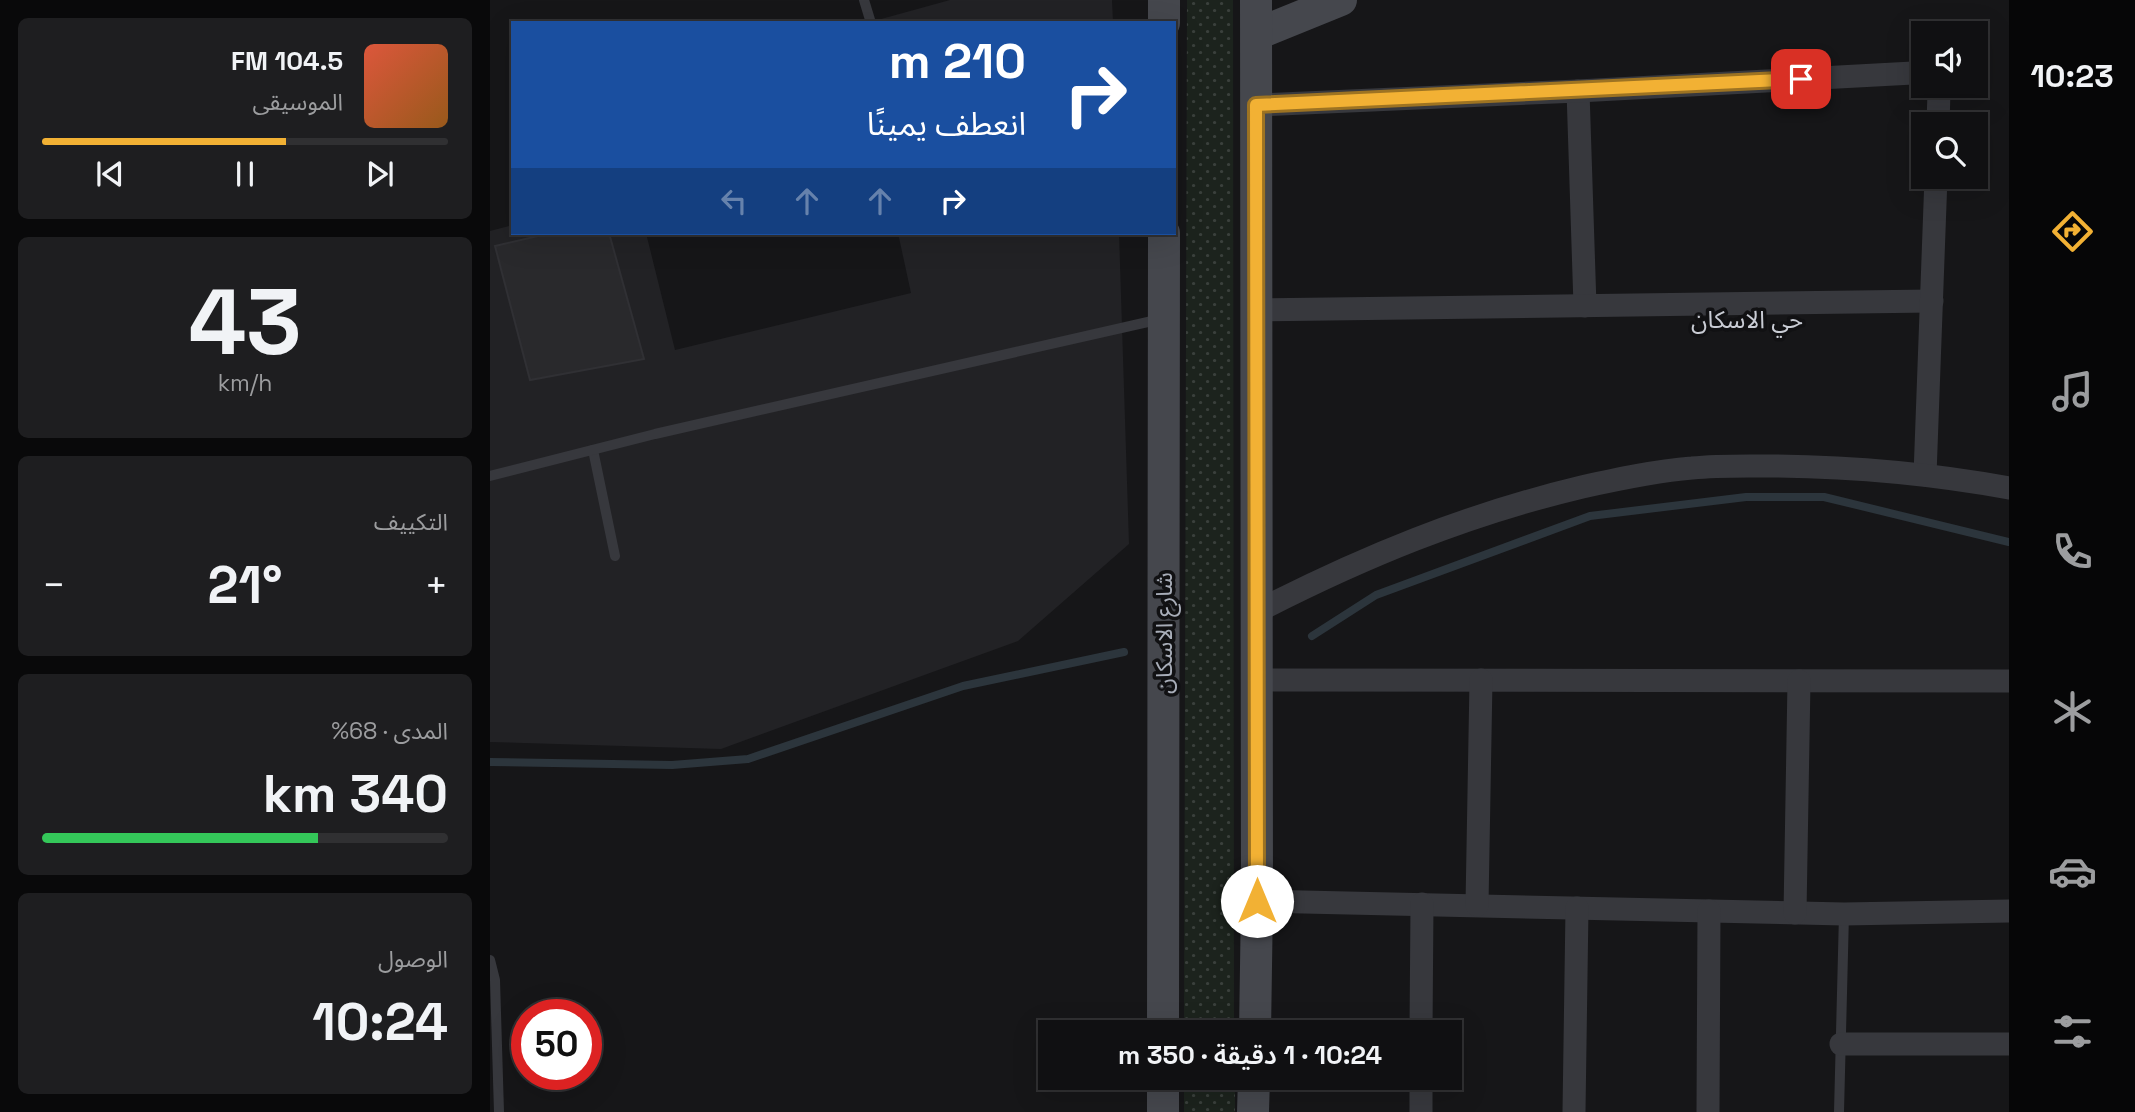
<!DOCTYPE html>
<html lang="ar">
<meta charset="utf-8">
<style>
body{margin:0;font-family:"Space Grotesk","Noto Sans Arabic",sans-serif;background:#1e1e20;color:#f1f3f6;direction:rtl;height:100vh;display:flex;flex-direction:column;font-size:26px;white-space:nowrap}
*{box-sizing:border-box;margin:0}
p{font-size:23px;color:#9c9d9f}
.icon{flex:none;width:38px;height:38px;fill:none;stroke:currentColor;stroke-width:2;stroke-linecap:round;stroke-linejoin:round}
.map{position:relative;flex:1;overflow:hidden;direction:ltr}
.sheet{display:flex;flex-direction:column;gap:18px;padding:18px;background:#09090a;width:490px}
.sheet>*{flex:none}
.banner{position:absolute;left:21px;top:21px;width:665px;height:214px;border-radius:0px;box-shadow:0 7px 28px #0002,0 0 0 2px #303032;direction:rtl;background:#1a4fa0;color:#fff;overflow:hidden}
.controls{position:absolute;left:1421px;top:21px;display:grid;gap:14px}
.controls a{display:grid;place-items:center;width:77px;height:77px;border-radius:0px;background:#101012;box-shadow:0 7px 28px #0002,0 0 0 2px #303032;font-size:35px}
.speed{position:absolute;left:21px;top:999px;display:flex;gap:14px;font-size:35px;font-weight:700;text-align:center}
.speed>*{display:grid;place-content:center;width:91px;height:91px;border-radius:50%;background:#101012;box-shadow:0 7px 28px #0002,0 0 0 2px #303032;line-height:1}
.speed .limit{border:10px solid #d22;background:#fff;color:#111}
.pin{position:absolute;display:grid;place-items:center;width:60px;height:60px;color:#fff;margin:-30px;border-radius:14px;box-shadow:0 4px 10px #0006}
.me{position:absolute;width:77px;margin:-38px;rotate:0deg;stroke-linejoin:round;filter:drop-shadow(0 0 5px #0008)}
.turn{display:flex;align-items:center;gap:24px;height:147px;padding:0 35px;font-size:32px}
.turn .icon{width:91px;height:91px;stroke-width:2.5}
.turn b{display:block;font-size:49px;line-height:60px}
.lanes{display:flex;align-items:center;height:66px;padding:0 35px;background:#0003;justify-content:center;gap:35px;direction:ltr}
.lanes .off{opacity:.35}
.big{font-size:52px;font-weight:600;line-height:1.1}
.sheet .widget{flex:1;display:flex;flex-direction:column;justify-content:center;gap:10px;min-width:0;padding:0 24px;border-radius:10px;background:#1e1e20}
.sheet .dial{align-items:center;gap:0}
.dial b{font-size:91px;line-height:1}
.song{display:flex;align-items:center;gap:21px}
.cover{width:84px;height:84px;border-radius:10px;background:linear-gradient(135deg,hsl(10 70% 55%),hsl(30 70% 35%))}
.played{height:7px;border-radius:4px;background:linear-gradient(90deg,#f2b134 60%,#303032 60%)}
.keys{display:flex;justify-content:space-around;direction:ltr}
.heat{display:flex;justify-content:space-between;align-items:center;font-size:38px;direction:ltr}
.charge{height:10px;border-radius:5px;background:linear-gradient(90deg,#34c759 68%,#303032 0)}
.trip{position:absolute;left:548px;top:1020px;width:424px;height:70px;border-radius:0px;background:#101012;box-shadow:0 7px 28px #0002,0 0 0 2px #303032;font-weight:600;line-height:70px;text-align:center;direction:rtl}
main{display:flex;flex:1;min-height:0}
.tabs{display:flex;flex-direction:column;width:126px;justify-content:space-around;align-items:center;background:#060607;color:#9c9d9f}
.tabs .icon{width:49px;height:49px}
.tabs .current{color:#f2b134}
.tabs b{font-size:32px;color:#f1f3f6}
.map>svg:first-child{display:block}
.built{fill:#222225}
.grass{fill:url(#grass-dots)}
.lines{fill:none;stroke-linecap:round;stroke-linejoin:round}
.stream{stroke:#2c353c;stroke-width:8}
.building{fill:#29292c;stroke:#303034;stroke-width:2}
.lane{stroke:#37383d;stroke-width:10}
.street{stroke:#37383d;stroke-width:23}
.secondary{stroke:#45474d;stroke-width:32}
.route-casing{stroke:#9d7322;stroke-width:18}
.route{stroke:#f2b134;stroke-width:12}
.labels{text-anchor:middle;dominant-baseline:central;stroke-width:7;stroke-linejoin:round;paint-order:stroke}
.street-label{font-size:23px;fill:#a8adb8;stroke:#111113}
.neighbourhood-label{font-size:24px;fill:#c9ccd4;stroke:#111113}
</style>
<main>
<nav class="tabs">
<b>10:23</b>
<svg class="icon current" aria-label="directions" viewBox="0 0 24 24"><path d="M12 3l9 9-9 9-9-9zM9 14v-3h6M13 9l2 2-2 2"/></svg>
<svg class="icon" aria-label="music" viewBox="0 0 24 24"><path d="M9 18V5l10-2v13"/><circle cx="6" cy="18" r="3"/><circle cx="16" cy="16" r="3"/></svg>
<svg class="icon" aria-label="phone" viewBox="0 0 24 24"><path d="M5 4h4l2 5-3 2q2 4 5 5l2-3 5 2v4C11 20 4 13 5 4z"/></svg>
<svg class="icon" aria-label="climate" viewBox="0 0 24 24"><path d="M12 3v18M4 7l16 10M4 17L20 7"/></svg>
<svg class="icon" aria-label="car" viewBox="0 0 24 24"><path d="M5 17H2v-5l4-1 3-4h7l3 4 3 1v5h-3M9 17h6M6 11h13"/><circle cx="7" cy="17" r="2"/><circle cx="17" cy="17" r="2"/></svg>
<svg class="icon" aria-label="filters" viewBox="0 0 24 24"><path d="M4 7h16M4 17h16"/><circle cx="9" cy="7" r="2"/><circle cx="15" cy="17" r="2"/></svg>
</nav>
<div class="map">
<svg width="1519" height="1112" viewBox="0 0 1519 1112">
<defs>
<pattern id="grass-dots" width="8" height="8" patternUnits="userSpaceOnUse" patternTransform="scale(1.75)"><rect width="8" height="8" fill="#1c231d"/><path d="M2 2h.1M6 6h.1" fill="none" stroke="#3a403c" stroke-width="1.8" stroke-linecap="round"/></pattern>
</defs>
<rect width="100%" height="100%" fill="#161618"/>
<g class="built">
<polygon points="460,0 622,0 623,23 384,23 384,21"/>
<polygon points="23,225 23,233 156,233 185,350 421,293 408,233 629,233 639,544 528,641 231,749 0,742 0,231"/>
</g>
<g class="grass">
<polygon points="697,0 743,0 744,1032 694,1032"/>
<rect x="694" y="1078" width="51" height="34"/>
</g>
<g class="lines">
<g class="stream">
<polyline points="822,636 886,595 1100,516 1256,497 1334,497 1519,542"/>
<polyline points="0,762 182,765 258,759 473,686 634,652"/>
</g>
</g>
<polygon class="building" points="61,233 119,233 154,359 40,380 5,246"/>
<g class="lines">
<g class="lane">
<polyline points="374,0 381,23"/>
<polyline points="103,450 125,556"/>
<polyline points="0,476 165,434 671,319"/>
<polyline points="0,960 5,980 9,1112"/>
<polyline points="1349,1112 1354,914"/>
</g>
<g class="street">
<polyline points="1446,86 1449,92 1448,124"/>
<polyline points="1088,91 1095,306"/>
<polyline points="766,105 1088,91 1423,73 1433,75"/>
<polyline points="767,310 1442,301"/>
<polyline points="1435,475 1446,177"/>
<path d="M766 612C873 557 975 515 1092 487 1128 479 1165 471 1202 468 1230 465 1259 466 1287 466 1365 467 1443 474 1519 488"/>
<polyline points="767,680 1519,681"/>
<polyline points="767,901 1354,914 1519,911"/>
<polyline points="987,905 991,680"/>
<polyline points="1305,913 1309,681"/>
<polyline points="931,1032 932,904"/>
<polyline points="1351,1044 1519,1044"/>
<polyline points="931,1112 931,1078"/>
<polyline points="1084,1112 1087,908"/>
<polyline points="1218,1112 1219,911"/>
</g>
<g class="secondary">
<polyline points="674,23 674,0"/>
<polyline points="767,34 851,0"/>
<polyline points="673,1032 674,233"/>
<polyline points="765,1032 767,901 766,0"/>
<polyline points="673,1112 673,1078"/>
<polyline points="763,1112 764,1078"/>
</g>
</g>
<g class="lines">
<g class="route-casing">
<polyline id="route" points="767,901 766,105 1311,79"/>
</g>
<use href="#route" class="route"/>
</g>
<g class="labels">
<g class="street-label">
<text transform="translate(674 633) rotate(-90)">شارع الاسكان</text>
</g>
<g class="neighbourhood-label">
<text x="1257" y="319">حي الاسكان</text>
</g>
</g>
</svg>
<div class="controls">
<a><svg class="icon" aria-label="sound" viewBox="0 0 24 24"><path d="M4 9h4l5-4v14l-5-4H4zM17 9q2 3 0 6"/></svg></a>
<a><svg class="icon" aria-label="search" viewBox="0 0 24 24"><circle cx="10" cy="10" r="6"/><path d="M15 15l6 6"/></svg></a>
</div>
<div class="speed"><div class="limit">50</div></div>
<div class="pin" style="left:1311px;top:79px;background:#d93025"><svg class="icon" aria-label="arrive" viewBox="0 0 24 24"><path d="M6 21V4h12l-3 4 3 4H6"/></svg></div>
<svg class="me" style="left:767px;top:901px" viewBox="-20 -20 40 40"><circle r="19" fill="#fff"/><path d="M0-13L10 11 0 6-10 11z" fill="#f2b134"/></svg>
<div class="trip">10:24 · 1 دقيقة · 350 m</div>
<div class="banner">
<div class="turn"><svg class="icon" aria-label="right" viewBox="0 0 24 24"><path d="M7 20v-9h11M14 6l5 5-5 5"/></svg><div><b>210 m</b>انعطف يمينًا</div></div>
<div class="lanes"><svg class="icon off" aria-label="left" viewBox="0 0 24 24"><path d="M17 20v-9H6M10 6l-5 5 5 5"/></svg><svg class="icon off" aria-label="ahead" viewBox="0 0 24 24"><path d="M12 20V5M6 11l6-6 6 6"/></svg><svg class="icon off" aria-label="ahead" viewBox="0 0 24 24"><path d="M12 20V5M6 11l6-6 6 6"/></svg><svg class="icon" aria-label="right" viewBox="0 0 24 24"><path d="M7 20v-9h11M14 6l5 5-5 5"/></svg></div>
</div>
</div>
<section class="sheet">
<div class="widget">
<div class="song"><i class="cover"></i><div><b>104.5 FM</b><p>الموسيقى</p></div></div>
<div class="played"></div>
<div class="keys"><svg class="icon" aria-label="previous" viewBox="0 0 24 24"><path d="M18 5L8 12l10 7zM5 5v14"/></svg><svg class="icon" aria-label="pause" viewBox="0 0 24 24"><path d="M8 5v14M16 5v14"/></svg><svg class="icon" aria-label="next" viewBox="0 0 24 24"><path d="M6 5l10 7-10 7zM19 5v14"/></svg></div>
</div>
<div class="widget dial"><b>43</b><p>km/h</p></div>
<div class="widget"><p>التكييف</p>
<div class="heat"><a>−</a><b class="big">21°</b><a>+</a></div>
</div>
<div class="widget"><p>المدى · 68%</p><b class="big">340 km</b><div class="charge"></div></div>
<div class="widget"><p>الوصول</p><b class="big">10:24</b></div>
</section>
</main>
